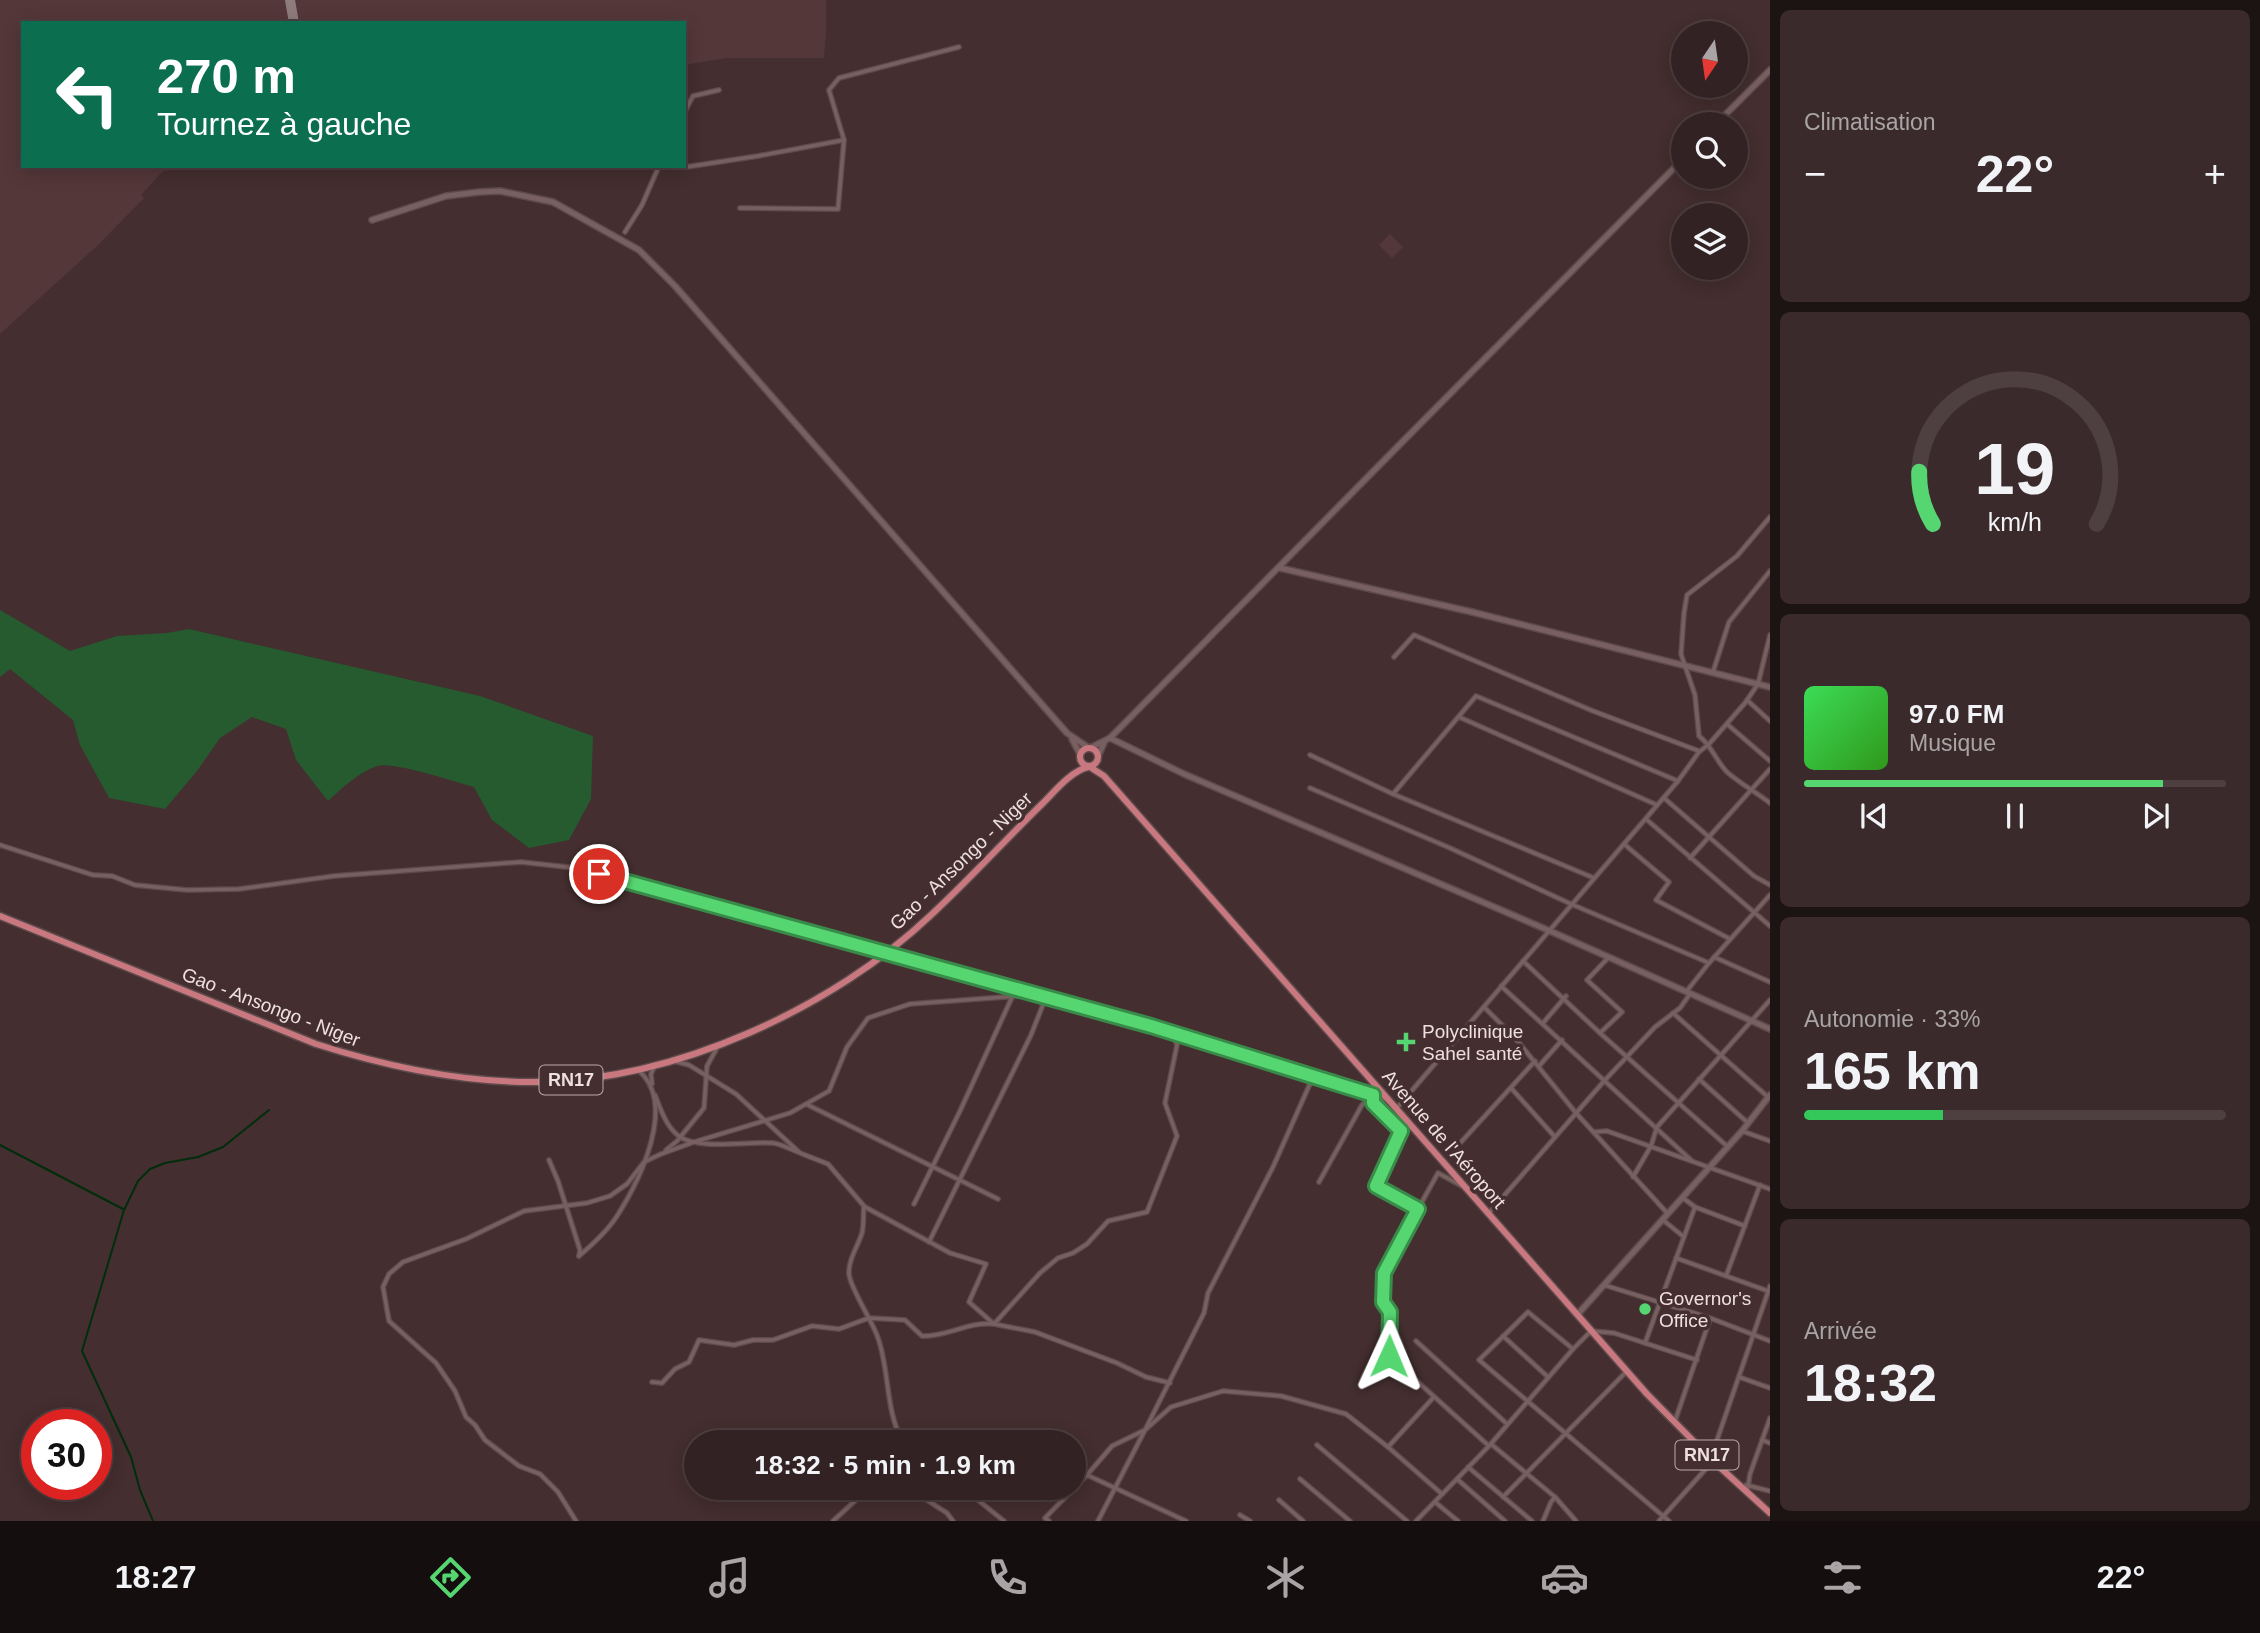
<!DOCTYPE html>
<html lang="fr">
<meta charset="utf-8">
<style>
body{margin:0;font-family:Helvetica,sans-serif;background:#3b2a2b;color:#f1f3f6;height:100vh;display:flex;flex-direction:column;font-size:26px;white-space:nowrap}
*{box-sizing:border-box;margin:0}
p{font-size:23px;color:#a9a4a6}
.icon{flex:none;width:38px;height:38px;fill:none;stroke:currentColor;stroke-width:2;stroke-linecap:round;stroke-linejoin:round}
.map{position:relative;flex:1;overflow:hidden}
.details{display:flex;flex-direction:column;gap:10px;padding:10px;background:#1c1313;width:490px}
.details>*{flex:none}
.guide{position:absolute;left:21px;top:21px;width:665px;height:147px;border-radius:0px;box-shadow:0 4px 18px #0003,0 0 0 2px #4e3f41;background:#0b6e4f;color:#fff;overflow:hidden}
.needle{width:46px;rotate:193deg}
.fabs{position:absolute;left:1671px;top:21px;display:grid;gap:14px}
.fabs a{display:grid;place-items:center;width:77px;height:77px;border-radius:50%;background:#332223;box-shadow:0 4px 18px #0003,0 0 0 2px #4e3f41;font-size:35px}
.speed{position:absolute;left:21px;top:1409px;display:flex;gap:14px;font-size:35px;font-weight:700;text-align:center}
.speed>*{display:grid;place-content:center;width:91px;height:91px;border-radius:50%;background:#332223;box-shadow:0 4px 18px #0003,0 0 0 2px #4e3f41;line-height:1}
.speed .limit{border:10px solid #d22;background:#fff;color:#111}
.pin{position:absolute;display:grid;place-items:center;width:60px;height:60px;color:#fff;margin:-30px;border:4px solid #fff;border-radius:50%;box-shadow:0 2px 7px #0007}
.me{position:absolute;width:77px;margin:-38px;rotate:1deg;stroke-linejoin:round;filter:drop-shadow(0 0 5px #0008)}
.turn{display:flex;align-items:center;gap:24px;height:147px;padding:0 21px;font-size:32px}
.turn .icon{width:91px;height:91px;stroke-width:2.5}
.turn b{display:block;font-size:49px;line-height:60px}
.big{font-size:52px;font-weight:700;line-height:1.1}
.details .tile{flex:1;display:flex;flex-direction:column;justify-content:center;gap:10px;min-width:0;padding:0 24px;border-radius:10px;background:#3b2a2b}
.details .dial{align-items:center;gap:0}
.dial svg{height:182px;overflow:visible;fill:none;stroke:#4e3f41;stroke-width:7;stroke-linecap:round;text-anchor:middle}
.dial text{fill:#f1f3f6;stroke:none}
.song{display:flex;align-items:center;gap:21px}
.cover{width:84px;height:84px;border-radius:10px;background:linear-gradient(135deg,hsl(130 70% 55%),hsl(110 70% 35%))}
.played{height:7px;border-radius:4px;background:linear-gradient(90deg,#56d671 85%,#4e3f41 85%)}
.keys{display:flex;justify-content:space-around;direction:ltr}
.heat{display:flex;justify-content:space-between;align-items:center;font-size:38px;direction:ltr}
.charge{height:10px;border-radius:5px;background:linear-gradient(90deg,#34c759 33%,#4e3f41 0)}
.trip{position:absolute;left:684px;top:1430px;width:402px;height:70px;border-radius:35px;background:#332223;box-shadow:0 4px 18px #0003,0 0 0 2px #4e3f41;font-weight:700;line-height:70px;text-align:center}
.tab-bar{display:flex;height:112px;justify-content:space-around;align-items:center;background:#140e0e;color:#a9a4a6}
.tab-bar .icon{width:49px;height:49px}
.tab-bar .on{color:#56d671}
.tab-bar b{font-size:32px;color:#f1f3f6}
main{display:flex;flex:1;min-height:0}
.map>svg:first-child{display:block}
.built{fill:#543739}
.green{fill:#255b2f}
.lines{fill:none;stroke-linecap:round;stroke-linejoin:round}
.stream{stroke:#002d0c;stroke-width:2}
.taxiway{stroke:#8e7b7c;stroke-width:10}
.street-casing{stroke:#5d4a4b;stroke-width:6}
.secondary-casing{stroke:#5d4a4b;stroke-width:8}
.primary-casing{stroke:#5d4a4b;stroke-width:9}
.street{stroke:#785f60;stroke-width:3.5}
.secondary{stroke:#785f60;stroke-width:5}
.primary{stroke:#c9787f;stroke-width:6}
.route-casing{stroke:#388b49;stroke-width:18}
.route{stroke:#56d671;stroke-width:12}
.poi-dot{fill:#56d671;stroke:#442e2f;stroke-width:2.5}
.labels{text-anchor:middle;dominant-baseline:central;stroke-width:7;stroke-linejoin:round;paint-order:stroke}
.shield{fill:#442e2f;stroke:#bbaaab;stroke-width:2}
.shield-label{font-size:18px;font-weight:bold;fill:#eedfe0}
.street-label{font-size:19px;fill:#eedfe0;stroke:#442e2f}
.poi-label{font-size:19px;fill:#eedfe0;stroke:#442e2f;text-anchor:start}
</style>
<main>
<div class="map">
<svg width="1770" height="1521" viewBox="0 0 1770 1521">
<rect width="100%" height="100%" fill="#442e2f"/>
<g class="built">
<polygon points="0,0 826,0 826,32 824,58 727,58 684,65 684,23 23,23 23,166 180,166 162,172 141,195 144,198 97,246 0,334"/>
<polygon points="1390,234 1403,247 1392,258 1379,245"/>
</g>
<path class="green" d="M0 610 70 651 117 636 167 633 189 629 480 696 593 736 591 799 569 840 529 848 492 820 474 787C455 782 394 761 377 766 359 772 342 788 328 801L296 760 286 729 252 717 220 738 197 771 165 809 109 798 80 745 73 720 10 669 0 677Z"/>
<g class="lines">
<g class="stream">
<polyline points="0,1145 123,1209"/>
<polyline points="153,1521 140,1490 131,1457 82,1351 124,1210 138,1181 150,1169 165,1163 198,1157 223,1147 269,1110"/>
</g>
<polyline class="taxiway" points="290,0 294,23"/>
<g class="street-casing">
<g id="street">
<polyline points="684,113 693,96 719,90"/>
<polyline points="686,167 758,156 844,140 829,90 839,78 959,47"/>
<polyline points="740,208 838,209 844,140"/>
<polyline points="625,232 642,205 659,166"/>
<path d="M1770 517 1737 556 1687 595 1684 613 1681 654 1695 695 1699 736C1712 746 1716 761 1727 772 1738 782 1757 793 1770 803"/>
<polyline points="1394,657 1414,635 1593,711 1699,751"/>
<polyline points="1713,672 1729,622 1770,571"/>
<polyline points="1747,700 1770,721"/>
<polyline points="1459,717 1657,805"/>
<polyline points="1727,724 1770,761"/>
<polyline points="1310,755 1393,794 1594,878"/>
<polyline points="1310,788 1450,848 1571,904 1709,963"/>
<polyline points="1393,794 1476,696 1678,781"/>
<polyline points="1664,798 1754,876 1770,885"/>
<polyline points="1646,819 1770,926"/>
<polyline points="1624,844 1669,882 1656,900 1730,939"/>
<polyline points="0,845 93,875 112,876 135,885 187,890 239,889 334,876 521,862 576,868 1151,1026 1387,1100"/>
<polyline points="1690,858 1770,769"/>
<polyline points="1714,957 1770,982"/>
<polyline points="1608,958 1587,980 1622,1012 1600,1033 1728,1147"/>
<polyline points="1523,961 1600,1033"/>
<polyline points="1501,986 1692,1161"/>
<polyline points="1686,992 1709,963 1770,895"/>
<polyline points="1484,1007 1515,1038 1576,1113 1668,1214"/>
<polyline points="1673,1013 1768,1097"/>
<polyline points="1543,1023 1566,996"/>
<path d="M674 1061 689 1065 736 1094 800 1153 828 1164 864 1206C863 1215 864 1225 862 1233 858 1246 848 1260 849 1274 850 1288 873 1322 878 1338 890 1372 885 1411 903 1442"/>
<polyline points="1539,1066 1562,1040"/>
<polyline points="1699,1079 1748,1123"/>
<polyline points="652,1084 651,1074 655,1065"/>
<polyline points="1511,1088 1555,1137"/>
<path d="M655 1095C661 1110 666 1127 680 1137 700 1150 749 1141 773 1143 781 1144 790 1149 798 1152"/>
<polyline points="1373,1095 1373,1103 1401,1131 1376,1186 1418,1209 1383,1273 1383,1302 1390,1312 1389,1356 1489,1446"/>
<polyline points="808,1105 998,1199"/>
<polyline points="1396,1109 1678,781 1699,752 1709,744 1745,703 1758,684 1770,635"/>
<polyline points="1742,1131 1770,1141"/>
<polyline points="1594,1132 1607,1131 1770,1189"/>
<polyline points="666,1150 677,1141 704,1108 707,1066 718,1046"/>
<polyline points="1452,1152 1535,1061"/>
<polyline points="549,1160 558,1181 580,1250 579,1256"/>
<polyline points="1633,1177 1651,1146 1657,1127 1770,1000"/>
<polyline points="1319,1182 1362,1105 1373,1095"/>
<polyline points="1683,1198 1695,1207 1745,1226"/>
<polyline points="914,1204 960,1111 1013,995"/>
<polyline points="865,1207 950,1253 986,1264 969,1302 994,1324 1035,1332 1117,1363 1146,1377 1170,1383"/>
<polyline points="1418,1209 1438,1173 1462,1186"/>
<polyline points="1488,1214 1605,1080 1655,1027 1680,1008 1690,994"/>
<polyline points="1663,1220 1684,1237"/>
<polyline points="929,1242 1031,1035 1046,997"/>
<path d="M579 1256C592 1245 608 1230 617 1216 640 1180 678 1103 638 1070"/>
<polyline points="1676,1258 1768,1291"/>
<polyline points="1726,1276 1760,1185"/>
<polyline points="1604,1285 1710,1318 1770,1341"/>
<polyline points="1503,1336 1548,1377"/>
<polyline points="1416,1341 1506,1423"/>
<polyline points="1645,1343 1695,1207"/>
<polyline points="1573,1349 1528,1312 1479,1360 1669,1521"/>
<polyline points="1739,1377 1770,1388"/>
<path d="M652 1382 662 1383 675 1369 689 1362 699 1340 734 1345 753 1340H773L812 1326 839 1329 869 1318 905 1320 922 1336C947 1337 969 1321 994 1324L1040 1273 1058 1258 1073 1253 1087 1244 1108 1221 1147 1212 1177 1136 1165 1103 1177 1045 1173 1034"/>
<polyline points="1675,1421 1710,1319"/>
<polyline points="732,1432 758,1442"/>
<polyline points="1762,1440 1770,1443"/>
<polyline points="1491,1444 1555,1497 1576,1521"/>
<polyline points="1317,1445 1407,1521"/>
<polyline points="1388,1447 1442,1494"/>
<polyline points="1468,1467 1532,1521"/>
<polyline points="1074,1469 1087,1475 1112,1446 1145,1430 1204,1313 1208,1293 1273,1167 1313,1077"/>
<polyline points="1300,1479 1350,1521"/>
<polyline points="1457,1479 1505,1521"/>
<polyline points="1746,1485 1770,1491"/>
<polyline points="908,1488 947,1513 953,1521"/>
<polyline points="926,1488 943,1488"/>
<polyline points="963,1488 1004,1521"/>
<polyline points="1000,1488 1020,1493 1022,1488"/>
<polyline points="1747,1493 1750,1474 1770,1418"/>
<polyline points="1503,1497 1626,1372"/>
<polyline points="1279,1500 1303,1521"/>
<polyline points="1435,1502 1458,1521"/>
<polyline points="1240,1515 1250,1521"/>
<polyline points="576,1521 558,1492 540,1474 519,1466 485,1440 475,1425 466,1417 455,1391 436,1363 389,1321 383,1287 389,1274 403,1262 466,1239 524,1211 587,1203 610,1196 627,1184 644,1162 661,1154 694,1142 790,1113 829,1091 847,1047 868,1018 910,1004 1033,995"/>
<polyline points="833,1521 869,1488"/>
<polyline points="1049,1521 1045,1518 1087,1475 1186,1521"/>
<polyline points="1098,1521 1145,1430 1171,1407 1223,1391 1281,1396 1346,1414 1388,1447 1433,1398"/>
<polyline points="1416,1521 1489,1446 1573,1349 1591,1331 1614,1333 1697,1360"/>
<polyline points="1543,1521 1551,1502 1555,1497"/>
<polyline points="1659,1521 1713,1461 1716,1443 1770,1286"/>
</g>
</g>
<g class="secondary-casing">
<g id="secondary">
<polyline points="1716,124 1770,70"/>
<polyline points="372,220 446,196 479,192 500,191 553,202 639,250 675,286 1067,733 1089,748"/>
<polyline points="1280,568 1472,612 1770,687"/>
<polyline points="1110,738 1184,774 1550,931 1770,1029"/>
<polyline points="1072,739 1080,754"/>
<path d="M1090 748 1110 738C1301 544 1492 351 1684 158"/>
<polyline points="1098,756 1104,743"/>
<polyline points="1577,1315 1742,1131 1770,1095"/>
</g>
</g>
<g class="primary-casing">
<g id="primary">
<circle cx="1089" cy="757" r="9"/>
<polyline points="1090,767 1104,776 1647,1394 1713,1461 1770,1513"/>
<path d="M0 916 316 1044C388 1067 464 1083 539 1082 676 1080 833 1008 931 915 970 879 1005 840 1043 803 1056 790 1070 772 1088 767"/>
</g>
</g>
<use href="#street" class="street"/>
<use href="#secondary" class="secondary"/>
<use href="#primary" class="primary"/>
</g>
<g class="lines">
<g class="route-casing">
<polyline id="route" points="599,874 1151,1026 1373,1095 1373,1103 1401,1131 1376,1186 1418,1209 1384,1273 1383,1302 1390,1312 1389,1356"/>
</g>
<use href="#route" class="route"/>
</g>
<g class="poi-dot">
<path d="M1402.5 1031.5h7v7h7v7h-7v7h-7v-7h-7v-7h7z"/>
<circle cx="1645" cy="1309" r="7"/>
</g>
<g class="labels">
<g class="shield">
<rect x="539.5" y="1065.5" width="63" height="29" rx="5"/>
<rect x="1675.5" y="1440.5" width="63" height="29" rx="5"/>
</g>
<g class="shield-label">
<text x="571" y="1080">RN17</text>
<text x="1707" y="1455">RN17</text>
</g>
<g class="street-label">
<text transform="translate(961 861) rotate(-44)">Gao - Ansongo - Niger</text>
<text transform="translate(271 1007) rotate(21)">Gao - Ansongo - Niger</text>
<text transform="translate(1444 1139) rotate(49)">Avenue de l'Aéroport</text>
</g>
<g class="poi-label">
<text x="1422" y="1031">Polyclinique<tspan x="1422" dy="22">Sahel santé</tspan></text>
<text x="1659" y="1298">Governor's<tspan x="1659" dy="22">Office</tspan></text>
</g>
</g>
</svg>
<div class="fabs">
<a><svg class="needle" viewBox="-14 -14 28 28"><path d="M0-13l5 13h-10z" fill="#e53935"/><path d="M0 13l5-13h-10z" fill="#a9a4a6"/></svg></a>
<a><svg class="icon" aria-label="search" viewBox="0 0 24 24"><circle cx="10" cy="10" r="6"/><path d="M15 15l6 6"/></svg></a>
<a><svg class="icon" aria-label="layers" viewBox="0 0 24 24"><path d="M12 4l9 5-9 5-9-5zM3 14l9 5 9-5"/></svg></a>
</div>
<div class="speed"><div class="limit">30</div></div>
<div class="pin" style="left:599px;top:874px;background:#d93025"><svg class="icon" aria-label="arrive" viewBox="0 0 24 24"><path d="M6 21V4h12l-3 4 3 4H6"/></svg></div>
<svg class="me" style="left:1389px;top:1356px" viewBox="-20 -20 40 40"><path d="M0-17L14 15 0 8-14 15z" fill="#56d671" stroke="#fff" stroke-width="4"/></svg>
<div class="trip">18:32 · 5 min · 1.9 km</div>
<div class="guide">
<div class="turn"><svg class="icon" aria-label="left" viewBox="0 0 24 24"><path d="M17 20v-9H6M10 6l-5 5 5 5"/></svg><div><b>270 m</b>Tournez à gauche</div></div>
</div>
</div>
<section class="details">
<div class="tile"><p>Climatisation</p>
<div class="heat"><a>−</a><b class="big">22°</b><a>+</a></div>
</div>
<div class="tile dial"><svg viewBox="0 0 100 80">
<path d="M14 69A42 42 0 1 1 86 69"/>
<path d="M14 69A42 42 0 0 1 8 46" stroke="#56d671"/>
<text x="50" y="56" font-size="32" font-weight="700">19</text>
<text x="50" y="72" font-size="11">km/h</text>
</svg></div>
<div class="tile">
<div class="song"><i class="cover"></i><div><b>97.0 FM</b><p>Musique</p></div></div>
<div class="played"></div>
<div class="keys"><svg class="icon" aria-label="previous" viewBox="0 0 24 24"><path d="M18 5L8 12l10 7zM5 5v14"/></svg><svg class="icon" aria-label="pause" viewBox="0 0 24 24"><path d="M8 5v14M16 5v14"/></svg><svg class="icon" aria-label="next" viewBox="0 0 24 24"><path d="M6 5l10 7-10 7zM19 5v14"/></svg></div>
</div>
<div class="tile"><p>Autonomie · 33%</p><b class="big">165 km</b><div class="charge"></div></div>
<div class="tile"><p>Arrivée</p><b class="big">18:32</b></div>
</section>
</main>
<nav class="tab-bar">
<b>18:27</b>
<svg class="icon on" aria-label="directions" viewBox="0 0 24 24"><path d="M12 3l9 9-9 9-9-9zM9 14v-3h6M13 9l2 2-2 2"/></svg>
<svg class="icon" aria-label="music" viewBox="0 0 24 24"><path d="M9 18V5l10-2v13"/><circle cx="6" cy="18" r="3"/><circle cx="16" cy="16" r="3"/></svg>
<svg class="icon" aria-label="phone" viewBox="0 0 24 24"><path d="M5 4h4l2 5-3 2q2 4 5 5l2-3 5 2v4C11 20 4 13 5 4z"/></svg>
<svg class="icon" aria-label="climate" viewBox="0 0 24 24"><path d="M12 3v18M4 7l16 10M4 17L20 7"/></svg>
<svg class="icon" aria-label="car" viewBox="0 0 24 24"><path d="M5 17H2v-5l4-1 3-4h7l3 4 3 1v5h-3M9 17h6M6 11h13"/><circle cx="7" cy="17" r="2"/><circle cx="17" cy="17" r="2"/></svg>
<svg class="icon" aria-label="filters" viewBox="0 0 24 24"><path d="M4 7h16M4 17h16"/><circle cx="9" cy="7" r="2"/><circle cx="15" cy="17" r="2"/></svg>
<b>22°</b>
</nav>
